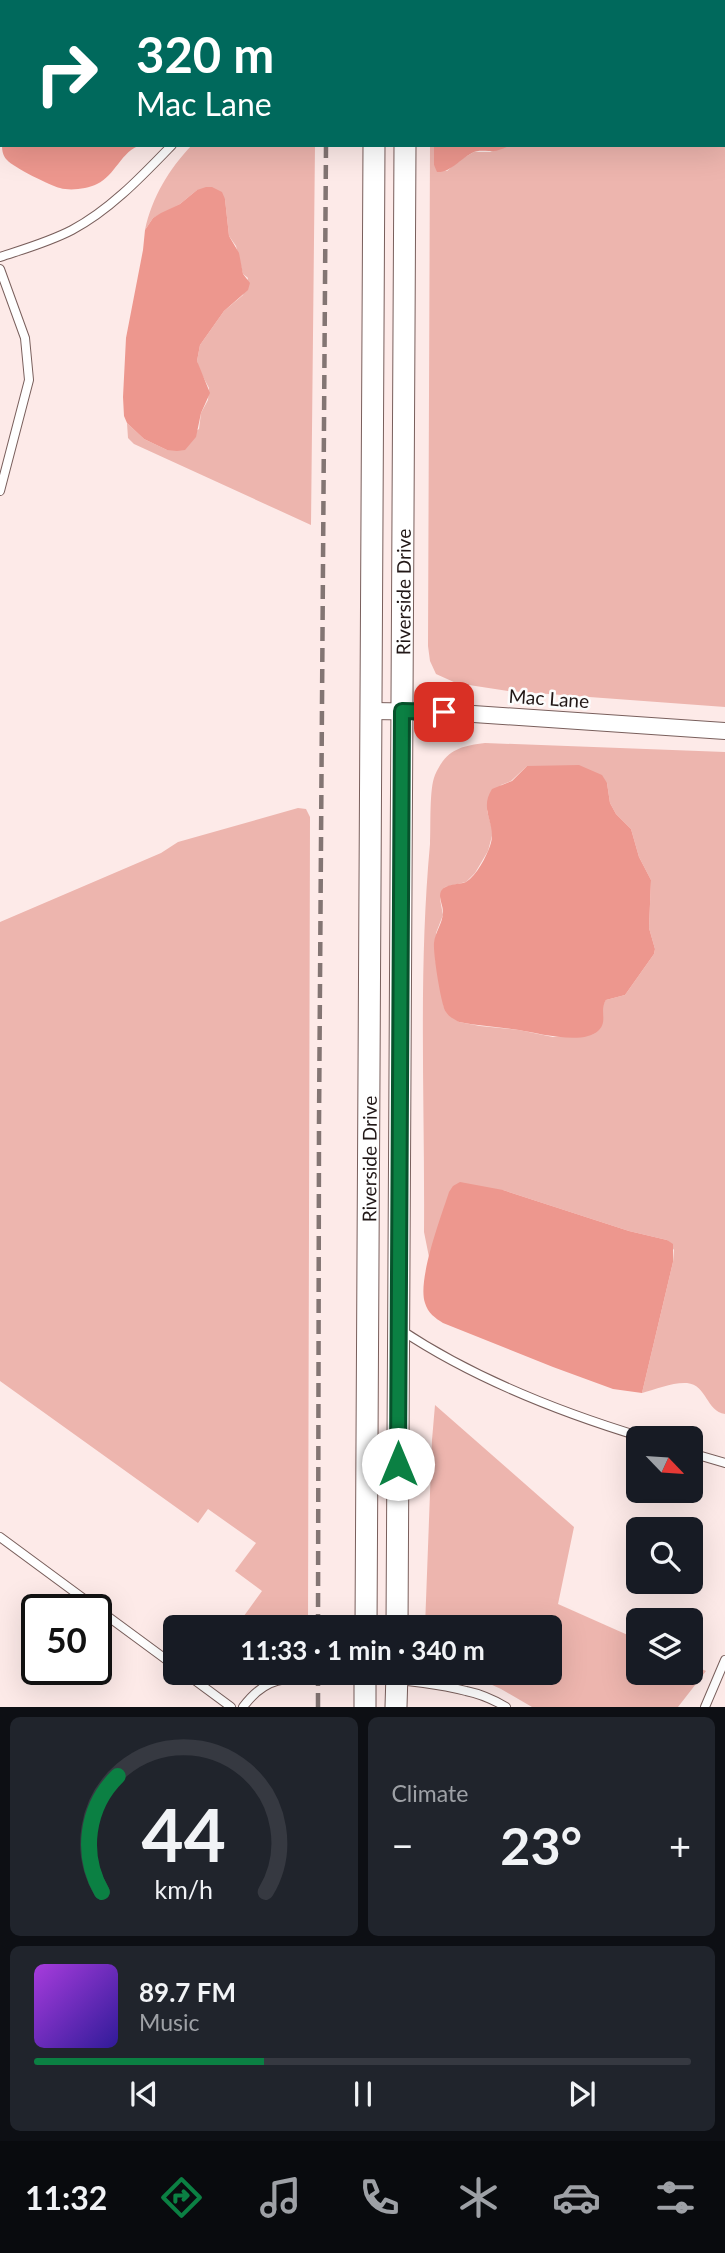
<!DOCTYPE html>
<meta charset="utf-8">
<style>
body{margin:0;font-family:Lato,sans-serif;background:#20242c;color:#f1f3f6;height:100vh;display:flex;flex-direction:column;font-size:26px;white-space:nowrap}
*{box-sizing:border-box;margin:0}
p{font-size:23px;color:#9ea1a6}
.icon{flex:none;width:38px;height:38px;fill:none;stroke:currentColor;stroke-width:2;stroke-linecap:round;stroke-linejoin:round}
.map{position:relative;height:1707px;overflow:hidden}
.side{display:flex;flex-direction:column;gap:10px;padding:10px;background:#0d0f14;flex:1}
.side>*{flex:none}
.hud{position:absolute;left:0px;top:0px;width:726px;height:147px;box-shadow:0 7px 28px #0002;background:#00695c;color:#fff;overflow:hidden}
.needle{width:46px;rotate:115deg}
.tools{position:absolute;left:626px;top:1426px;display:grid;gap:14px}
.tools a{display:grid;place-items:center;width:77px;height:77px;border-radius:10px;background:#171b24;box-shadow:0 7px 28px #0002;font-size:35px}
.speed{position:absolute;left:21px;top:1594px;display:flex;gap:14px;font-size:35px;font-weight:700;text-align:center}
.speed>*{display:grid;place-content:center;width:91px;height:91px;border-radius:50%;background:#171b24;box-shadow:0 7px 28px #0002;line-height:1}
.speed .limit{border:4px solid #111;border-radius:10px;background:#fff;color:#111}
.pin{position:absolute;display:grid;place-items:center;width:60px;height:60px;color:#fff;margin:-30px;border-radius:14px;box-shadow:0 4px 10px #0006}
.me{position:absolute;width:77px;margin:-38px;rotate:0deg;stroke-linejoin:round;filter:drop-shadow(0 0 5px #0008)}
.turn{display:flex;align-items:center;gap:24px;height:147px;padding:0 21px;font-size:32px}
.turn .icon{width:91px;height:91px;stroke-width:2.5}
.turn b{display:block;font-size:49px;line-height:60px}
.big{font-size:52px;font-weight:700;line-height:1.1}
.side .card{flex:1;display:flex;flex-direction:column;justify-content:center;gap:10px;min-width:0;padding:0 24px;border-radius:10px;background:#20242c}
.side .dial{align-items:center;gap:0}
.dial svg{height:182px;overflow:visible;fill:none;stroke:#363941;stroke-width:7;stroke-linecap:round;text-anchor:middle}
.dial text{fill:#f1f3f6;stroke:none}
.song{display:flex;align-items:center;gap:21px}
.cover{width:84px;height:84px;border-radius:10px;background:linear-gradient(135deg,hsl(280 70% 55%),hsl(250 70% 35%))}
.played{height:7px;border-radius:4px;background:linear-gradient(90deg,#0b8043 35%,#363941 35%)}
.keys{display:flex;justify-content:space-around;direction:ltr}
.heat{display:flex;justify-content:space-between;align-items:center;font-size:38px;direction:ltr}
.side .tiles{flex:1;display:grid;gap:10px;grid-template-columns:1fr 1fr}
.card:last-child{grid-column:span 2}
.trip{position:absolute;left:163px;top:1615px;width:399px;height:70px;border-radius:10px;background:#171b24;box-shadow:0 7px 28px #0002;font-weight:700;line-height:70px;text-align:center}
.menu{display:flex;height:112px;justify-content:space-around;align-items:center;background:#090b0e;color:#9ea1a6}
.menu .icon{width:49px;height:49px}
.menu .active{color:#0b8043}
.menu b{font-size:32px;color:#f1f3f6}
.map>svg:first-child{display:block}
.green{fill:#edb5ae;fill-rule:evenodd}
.water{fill:#ed978e}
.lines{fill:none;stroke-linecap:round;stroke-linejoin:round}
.service-casing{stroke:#795f5c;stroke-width:10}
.minor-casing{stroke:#795f5c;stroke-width:18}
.secondary-casing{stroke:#795f5c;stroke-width:23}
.service{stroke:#fff;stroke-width:8}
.minor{stroke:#fff;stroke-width:16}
.secondary{stroke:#fff;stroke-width:21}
.rail{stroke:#837573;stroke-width:4.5;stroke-dasharray:14 7;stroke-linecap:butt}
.route-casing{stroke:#07532c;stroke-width:18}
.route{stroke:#0b8043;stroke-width:12}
.labels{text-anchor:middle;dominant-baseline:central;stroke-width:5;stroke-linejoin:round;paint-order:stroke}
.street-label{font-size:19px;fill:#211716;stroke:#fcfcfc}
</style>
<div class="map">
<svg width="725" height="1707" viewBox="0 0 725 1707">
<rect width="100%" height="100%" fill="#fdeae8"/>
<g class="green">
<polygon points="607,0 725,0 725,707 508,691 456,683 436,674 430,661 428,646 430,145 434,145 434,165 447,171 458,161 474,152 490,152 511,145 724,145 724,2 605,2"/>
<path d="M192 145H315L311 525 134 444 128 438 127 423 144 439 167 450 199 429 201 413 208 400 209 388 199 369 197 361 200 345 224 311 243 295 248 278 243 274 236 246 229 236 225 199 197 190 180 204 153 218 145 230C152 197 169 169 192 145Z"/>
<path d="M485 743 725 752V1414C706 1411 707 1385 687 1383 673 1382 656 1389 642 1393L673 1262 674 1250 667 1240 629 1231 503 1190 429 1257 424 1232C425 1103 418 973 430 844 431 827 429 789 435 775 446 750 460 746 485 743ZM527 766 551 767 607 783 610 803 616 814 631 829 639 857 651 880 649 928 655 949 654 954 625 995 606 1000 603 1004V1011L594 1034 553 1037 519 1030 480 1026 459 1022 444 1007 435 957 436 933 443 915 440 899 445 887 466 882 475 873 488 851 493 832 487 811 501 785 511 781Z"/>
<polygon points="298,808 306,809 310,817 308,1627 236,1627 262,1591 235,1571 256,1543 208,1509 198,1523 0,1381 0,922 161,853 178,842"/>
<polygon points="435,1405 574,1527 558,1604 639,1640 639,1673 691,1673 691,1664 706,1671 678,1707 532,1707 501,1689 466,1673 550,1673 550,1628 425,1627 432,1440"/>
</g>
<g class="water">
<polygon points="0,0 221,0 221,2 2,2 2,133 0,125"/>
<path d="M2 145H141C121 151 116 175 97 184 87 189 70 191 60 188 51 186 13 167 7 160 3 156 2 151 2 145Z"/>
<path d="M434 145H511C504 148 497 152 489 151 482 151 478 150 472 153 460 159 450 173 437 172L434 165Z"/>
<polygon points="206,187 212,187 222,192 225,199 229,236 239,253 243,274 250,283 248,290 224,311 200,345 197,361 210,393 201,413 196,437 185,450 177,451 167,450 144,439 127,423 124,416 123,397 126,338 143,250 145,230 153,218 161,213 180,204 197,190"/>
<path d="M579 765 602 775 607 783 610 803 616 814 631 829 639 857 651 880 649 928 655 949 654 954 625 995 606 1000C599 1010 608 1021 599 1030 584 1046 538 1033 519 1030 499 1027 479 1026 459 1022 454 1019 449 1017 446 1012 441 1005 433 953 434 943 435 932 443 923 443 912 443 905 438 898 441 891 446 883 459 885 466 882 477 875 486 857 490 846 498 824 478 811 492 789L512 781 527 766Z"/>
<path d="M460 1182 503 1190 629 1231 667 1240 673 1244V1262L642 1393 613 1389 553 1367 443 1323C435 1318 428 1313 425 1303 417 1280 441 1217 449 1192L453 1186Z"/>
</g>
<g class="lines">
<g class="service-casing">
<g id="service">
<path d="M0 257C24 249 49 242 72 230 110 210 142 176 172 145"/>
<polyline points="0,269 25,338 29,380 0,491"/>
<path d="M401 1330C473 1378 562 1413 645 1438"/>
<polyline points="691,1453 725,1463"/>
<polyline points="0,1537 175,1666"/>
<polyline points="185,1673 231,1707"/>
<path d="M243 1707C252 1695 262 1685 277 1681 320 1670 422 1680 466 1691 481 1694 494 1700 506 1707"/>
<polyline points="705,1707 725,1660"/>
</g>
</g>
<g class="minor-casing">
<polyline id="minor" points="371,711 444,712 725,731"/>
</g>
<g class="secondary-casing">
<g id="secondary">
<polyline points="375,2 375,0"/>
<polyline points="406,2 406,0"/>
<path id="s1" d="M366 1628 374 145"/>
<path id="s2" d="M397 1628 405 145"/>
<polyline points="365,1707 365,1673"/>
<polyline points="396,1707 397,1673"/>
</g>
</g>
<use href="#service" class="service"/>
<use href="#minor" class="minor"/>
<use href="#secondary" class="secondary"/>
<g class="rail">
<polyline points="327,2 327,0"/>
<polyline points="318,1628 319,1124 326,145"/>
<polyline points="318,1707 318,1673"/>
</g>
</g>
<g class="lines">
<g class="route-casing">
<polyline id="route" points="398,1464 402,711 444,712"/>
</g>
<use href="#route" class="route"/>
</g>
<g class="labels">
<g class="street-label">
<text stroke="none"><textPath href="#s2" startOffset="1036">Riverside Drive</textPath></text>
<text transform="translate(549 698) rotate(4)">Mac Lane</text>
<text stroke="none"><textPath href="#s1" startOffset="469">Riverside Drive</textPath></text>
</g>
</g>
</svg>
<div class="tools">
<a><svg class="needle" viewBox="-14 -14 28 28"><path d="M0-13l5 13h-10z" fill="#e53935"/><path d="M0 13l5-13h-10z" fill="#9ea1a6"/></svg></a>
<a><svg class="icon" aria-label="search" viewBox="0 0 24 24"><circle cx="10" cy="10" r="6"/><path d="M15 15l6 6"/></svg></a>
<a><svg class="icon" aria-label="layers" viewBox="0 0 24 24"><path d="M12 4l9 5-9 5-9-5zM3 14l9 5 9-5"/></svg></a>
</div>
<div class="speed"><div class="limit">50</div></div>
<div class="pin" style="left:444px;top:712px;background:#d93025"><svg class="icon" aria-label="arrive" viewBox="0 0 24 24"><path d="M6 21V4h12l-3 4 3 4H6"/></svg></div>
<svg class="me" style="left:398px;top:1464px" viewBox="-20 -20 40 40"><circle r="19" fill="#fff"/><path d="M0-13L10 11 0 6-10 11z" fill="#0b8043"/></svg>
<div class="trip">11:33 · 1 min · 340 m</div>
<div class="hud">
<div class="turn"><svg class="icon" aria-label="right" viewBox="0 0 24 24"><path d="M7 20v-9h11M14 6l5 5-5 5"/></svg><div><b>320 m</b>Mac Lane</div></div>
</div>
</div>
<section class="side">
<div class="tiles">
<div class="card dial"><svg viewBox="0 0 100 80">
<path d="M14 69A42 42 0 1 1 86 69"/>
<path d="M14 69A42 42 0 0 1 21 18" stroke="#0b8043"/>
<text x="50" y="56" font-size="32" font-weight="700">44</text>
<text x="50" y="72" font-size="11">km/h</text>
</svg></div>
<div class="card"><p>Climate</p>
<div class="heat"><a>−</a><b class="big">23°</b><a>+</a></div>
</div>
<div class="card">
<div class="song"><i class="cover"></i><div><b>89.7 FM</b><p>Music</p></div></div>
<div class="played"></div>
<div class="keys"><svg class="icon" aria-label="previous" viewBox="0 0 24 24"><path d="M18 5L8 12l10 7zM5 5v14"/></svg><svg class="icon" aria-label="pause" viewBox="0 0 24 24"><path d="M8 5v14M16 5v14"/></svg><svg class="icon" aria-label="next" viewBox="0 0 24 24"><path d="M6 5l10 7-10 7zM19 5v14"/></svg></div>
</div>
</div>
</section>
<nav class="menu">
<b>11:32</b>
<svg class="icon active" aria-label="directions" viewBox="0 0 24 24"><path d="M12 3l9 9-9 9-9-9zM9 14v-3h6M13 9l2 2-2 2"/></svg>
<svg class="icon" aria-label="music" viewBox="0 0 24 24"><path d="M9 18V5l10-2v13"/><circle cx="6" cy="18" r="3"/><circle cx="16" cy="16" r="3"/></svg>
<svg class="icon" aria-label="phone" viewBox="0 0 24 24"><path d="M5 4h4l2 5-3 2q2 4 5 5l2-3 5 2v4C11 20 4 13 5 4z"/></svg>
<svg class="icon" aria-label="climate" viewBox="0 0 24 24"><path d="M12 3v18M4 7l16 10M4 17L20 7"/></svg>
<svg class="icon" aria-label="car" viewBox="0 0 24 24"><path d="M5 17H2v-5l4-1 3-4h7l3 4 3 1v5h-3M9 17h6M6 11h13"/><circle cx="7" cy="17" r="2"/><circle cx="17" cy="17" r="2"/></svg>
<svg class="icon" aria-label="filters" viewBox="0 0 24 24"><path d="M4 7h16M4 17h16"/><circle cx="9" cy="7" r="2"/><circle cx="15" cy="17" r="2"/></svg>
</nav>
